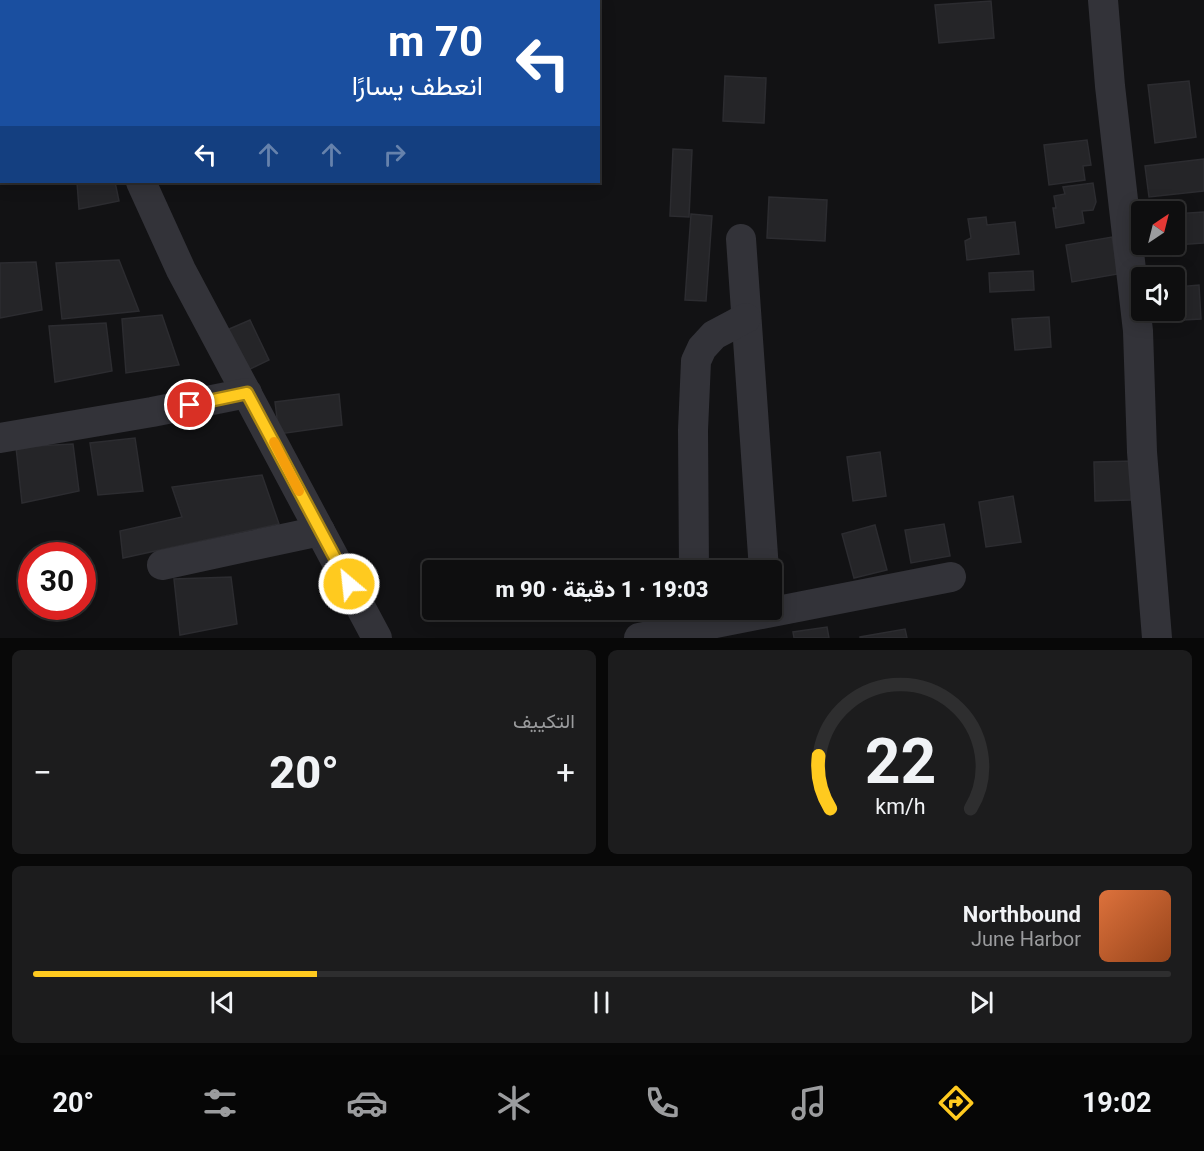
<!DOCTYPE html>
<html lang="ar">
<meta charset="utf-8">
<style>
body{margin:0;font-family:Roboto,Vazirmatn,sans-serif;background:#1c1c1d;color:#f1f3f6;direction:rtl;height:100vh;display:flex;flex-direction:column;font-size:22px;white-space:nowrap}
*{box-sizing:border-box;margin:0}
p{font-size:20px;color:#9b9c9e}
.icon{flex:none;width:33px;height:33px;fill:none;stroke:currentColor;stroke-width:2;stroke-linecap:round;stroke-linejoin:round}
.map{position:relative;height:638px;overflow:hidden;direction:ltr}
.drawer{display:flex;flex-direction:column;gap:12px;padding:12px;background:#080808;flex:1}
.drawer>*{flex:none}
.top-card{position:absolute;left:0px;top:0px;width:600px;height:183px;box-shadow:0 3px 15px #0003,0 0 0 2px #2e2e2f;direction:rtl;background:#1a4fa0;color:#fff;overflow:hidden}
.needle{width:39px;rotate:35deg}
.fabs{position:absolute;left:1131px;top:201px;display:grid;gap:12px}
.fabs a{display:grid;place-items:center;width:54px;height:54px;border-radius:6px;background:#0e0e0f;box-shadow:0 3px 15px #0003,0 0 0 2px #2e2e2f;font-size:30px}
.speed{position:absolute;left:18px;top:542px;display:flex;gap:12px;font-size:30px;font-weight:700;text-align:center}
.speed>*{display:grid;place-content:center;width:78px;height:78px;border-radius:50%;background:#0e0e0f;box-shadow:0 3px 15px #0003,0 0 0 2px #2e2e2f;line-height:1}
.speed .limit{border:9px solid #d22;background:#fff;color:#111}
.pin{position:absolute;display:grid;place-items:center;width:51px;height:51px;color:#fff;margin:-26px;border:3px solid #fff;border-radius:50%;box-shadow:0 2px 6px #0007}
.me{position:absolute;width:66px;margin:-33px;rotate:332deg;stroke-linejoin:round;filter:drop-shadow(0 0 4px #0008)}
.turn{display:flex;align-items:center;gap:21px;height:126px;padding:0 18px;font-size:27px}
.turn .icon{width:78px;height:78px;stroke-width:2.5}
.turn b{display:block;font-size:42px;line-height:51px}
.lanes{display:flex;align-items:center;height:57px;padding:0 18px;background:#0003;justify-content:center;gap:30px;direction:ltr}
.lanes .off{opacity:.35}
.big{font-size:45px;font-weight:800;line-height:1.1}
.drawer .tile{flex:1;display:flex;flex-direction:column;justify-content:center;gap:9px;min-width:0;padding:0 21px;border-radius:9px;background:#1c1c1d}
.drawer .dial{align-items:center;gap:0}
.dial svg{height:156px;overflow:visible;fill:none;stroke:#2e2e2f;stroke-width:7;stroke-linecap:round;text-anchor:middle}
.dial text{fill:#f1f3f6;stroke:none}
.song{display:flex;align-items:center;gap:18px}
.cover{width:72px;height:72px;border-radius:9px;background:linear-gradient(135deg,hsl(20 70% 55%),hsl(20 70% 35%))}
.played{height:6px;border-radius:3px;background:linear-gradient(90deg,#ffca1f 25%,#2e2e2f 25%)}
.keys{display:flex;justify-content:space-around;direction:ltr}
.heat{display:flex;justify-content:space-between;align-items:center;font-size:33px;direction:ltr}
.drawer .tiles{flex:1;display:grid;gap:12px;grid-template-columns:1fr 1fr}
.tile:last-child{grid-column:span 2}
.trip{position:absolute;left:422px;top:560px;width:360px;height:60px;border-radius:6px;background:#0e0e0f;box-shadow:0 3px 15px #0003,0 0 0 2px #2e2e2f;font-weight:800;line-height:60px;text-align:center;direction:rtl}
.dock{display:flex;height:96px;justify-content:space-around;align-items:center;background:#060606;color:#9b9c9e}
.dock .icon{width:42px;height:42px}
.dock .selected{color:#ffca1f}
.dock b{font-size:27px;color:#f1f3f6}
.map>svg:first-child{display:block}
.building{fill:#252528;stroke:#2c2c30;stroke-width:1.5}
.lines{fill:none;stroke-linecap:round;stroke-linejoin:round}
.minor{stroke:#333339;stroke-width:30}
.route-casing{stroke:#a68314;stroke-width:15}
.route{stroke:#ffca1f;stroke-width:10}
.slow{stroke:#f59e0b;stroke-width:10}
</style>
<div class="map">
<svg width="1204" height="638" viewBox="0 0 1204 638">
<rect width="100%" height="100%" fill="#121214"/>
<g class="building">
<polygon points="90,0 145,0 90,2"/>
<rect x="241" y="0" width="47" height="2"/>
<polygon points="991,1 994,38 939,43 935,5"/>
<polygon points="725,76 766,78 764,123 723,121"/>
<polygon points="1189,81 1196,137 1155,143 1148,85"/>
<polygon points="1087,140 1091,165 1083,166 1085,180 1049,185 1044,145"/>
<polygon points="673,149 692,150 689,217 670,216"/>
<polygon points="1204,159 1204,191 1149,197 1145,166"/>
<polygon points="77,182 115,182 119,201 79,209"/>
<polygon points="1093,183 1096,202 1093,210 1082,211 1084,223 1056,228 1053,208 1056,208 1054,196 1065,194 1063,187"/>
<polygon points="769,197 827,200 825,241 767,238"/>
<polygon points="1204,212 1204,243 1175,245 1174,214"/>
<polygon points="691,214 712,216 706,301 685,300"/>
<polygon points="986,217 987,225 1015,222 1019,254 967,260 965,241 971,238 968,219"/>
<polygon points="1112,237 1118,274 1072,282 1066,245"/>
<polygon points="119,260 139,311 62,319 56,263"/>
<polygon points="36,262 42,310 0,318 0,263"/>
<polygon points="1033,271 1034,290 990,292 989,273"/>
<polygon points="1174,283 1176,283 1177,287 1199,285 1201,319 1164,321 1163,310 1174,310"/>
<polygon points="162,315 179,365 126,373 122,319"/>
<polygon points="1049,317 1051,347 1015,350 1012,319"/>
<polygon points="250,320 269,360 246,371 227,330"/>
<polygon points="106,323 112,371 55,382 49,326"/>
<polygon points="339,394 342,425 279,434 275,402"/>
<polygon points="135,438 143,491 98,495 90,443"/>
<polygon points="73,444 79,491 22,503 16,447"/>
<polygon points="880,452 886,496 853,501 847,457"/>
<polygon points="1135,461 1131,500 1095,501 1094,462"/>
<polygon points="262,475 279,524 123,558 120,531 182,517 172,487"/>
<polygon points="1013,496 1021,542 986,547 979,502"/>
<polygon points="944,524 950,556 911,563 905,530"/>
<polygon points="875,525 887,570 854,578 842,534"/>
<polygon points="231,577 237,624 180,635 174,579"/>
<polygon points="827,627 829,638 794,638 793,632"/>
<polygon points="905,629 907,638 860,638 860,637"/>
</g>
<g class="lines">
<g class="minor">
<polyline points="1103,0 1110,86 1138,331 1142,452 1157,638"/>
<polyline points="141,182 181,270 377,638"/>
<polyline points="741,239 764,570"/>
<polyline points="0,438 152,412 247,393"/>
<polyline points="162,565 320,531"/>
<polyline points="694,570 693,430 696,361 702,348 714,335 746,318"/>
<polyline points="639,638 951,577"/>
</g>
</g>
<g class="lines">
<g class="route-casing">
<polyline id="route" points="190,405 247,393 349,584"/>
</g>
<use href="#route" class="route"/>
<polyline class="slow" points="274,442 299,491"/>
</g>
</svg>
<div class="fabs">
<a><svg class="needle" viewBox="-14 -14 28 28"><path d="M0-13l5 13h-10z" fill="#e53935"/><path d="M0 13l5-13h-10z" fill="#9b9c9e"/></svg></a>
<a><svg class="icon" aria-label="sound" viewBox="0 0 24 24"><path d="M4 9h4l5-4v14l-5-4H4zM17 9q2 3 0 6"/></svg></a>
</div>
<div class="speed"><div class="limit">30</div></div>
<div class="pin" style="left:190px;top:405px;background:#d93025"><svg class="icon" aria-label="arrive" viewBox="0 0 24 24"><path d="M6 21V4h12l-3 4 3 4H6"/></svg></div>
<svg class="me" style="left:349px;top:584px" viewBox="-20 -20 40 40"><circle r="17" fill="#ffca1f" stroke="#fff" stroke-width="3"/><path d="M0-11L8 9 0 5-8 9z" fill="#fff"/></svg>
<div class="trip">19:03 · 1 دقيقة · 90 m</div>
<div class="top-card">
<div class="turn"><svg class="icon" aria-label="left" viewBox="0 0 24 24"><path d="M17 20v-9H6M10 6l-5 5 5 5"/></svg><div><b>70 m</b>انعطف يسارًا</div></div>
<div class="lanes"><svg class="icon" aria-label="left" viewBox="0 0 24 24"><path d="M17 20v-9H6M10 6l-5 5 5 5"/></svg><svg class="icon off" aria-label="ahead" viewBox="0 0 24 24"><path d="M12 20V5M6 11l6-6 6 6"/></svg><svg class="icon off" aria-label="ahead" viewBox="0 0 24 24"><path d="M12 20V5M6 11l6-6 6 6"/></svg><svg class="icon off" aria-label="right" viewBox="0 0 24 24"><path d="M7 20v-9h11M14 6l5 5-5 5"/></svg></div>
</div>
</div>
<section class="drawer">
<div class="tiles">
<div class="tile dial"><svg viewBox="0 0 100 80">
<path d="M14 69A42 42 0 1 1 86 69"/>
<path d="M14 69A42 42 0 0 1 8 42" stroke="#ffca1f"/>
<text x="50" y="56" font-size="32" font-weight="700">22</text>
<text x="50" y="72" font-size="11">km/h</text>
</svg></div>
<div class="tile"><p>التكييف</p>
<div class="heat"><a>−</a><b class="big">20°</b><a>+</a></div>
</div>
<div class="tile">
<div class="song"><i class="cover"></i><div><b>Northbound</b><p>June Harbor</p></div></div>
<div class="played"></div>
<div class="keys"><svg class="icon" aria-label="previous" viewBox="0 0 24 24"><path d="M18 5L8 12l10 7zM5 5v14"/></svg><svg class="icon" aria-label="pause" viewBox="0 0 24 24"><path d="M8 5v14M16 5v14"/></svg><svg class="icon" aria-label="next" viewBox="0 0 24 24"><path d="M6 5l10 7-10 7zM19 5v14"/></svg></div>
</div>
</div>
</section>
<nav class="dock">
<b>19:02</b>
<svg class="icon selected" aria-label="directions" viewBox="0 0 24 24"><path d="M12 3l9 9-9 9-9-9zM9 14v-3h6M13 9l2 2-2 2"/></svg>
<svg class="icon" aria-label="music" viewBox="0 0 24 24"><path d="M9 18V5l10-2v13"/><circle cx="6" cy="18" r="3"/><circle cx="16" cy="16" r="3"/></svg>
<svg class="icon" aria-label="phone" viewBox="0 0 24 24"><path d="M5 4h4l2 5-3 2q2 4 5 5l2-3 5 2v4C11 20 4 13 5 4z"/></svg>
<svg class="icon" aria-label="climate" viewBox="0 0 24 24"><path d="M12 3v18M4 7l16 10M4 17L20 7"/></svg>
<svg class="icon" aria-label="car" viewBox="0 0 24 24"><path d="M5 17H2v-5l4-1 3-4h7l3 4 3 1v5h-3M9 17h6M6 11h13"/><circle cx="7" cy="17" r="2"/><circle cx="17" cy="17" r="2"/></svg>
<svg class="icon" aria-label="filters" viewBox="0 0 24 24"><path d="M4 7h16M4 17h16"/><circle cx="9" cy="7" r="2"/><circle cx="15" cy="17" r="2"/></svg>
<b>20°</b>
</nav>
